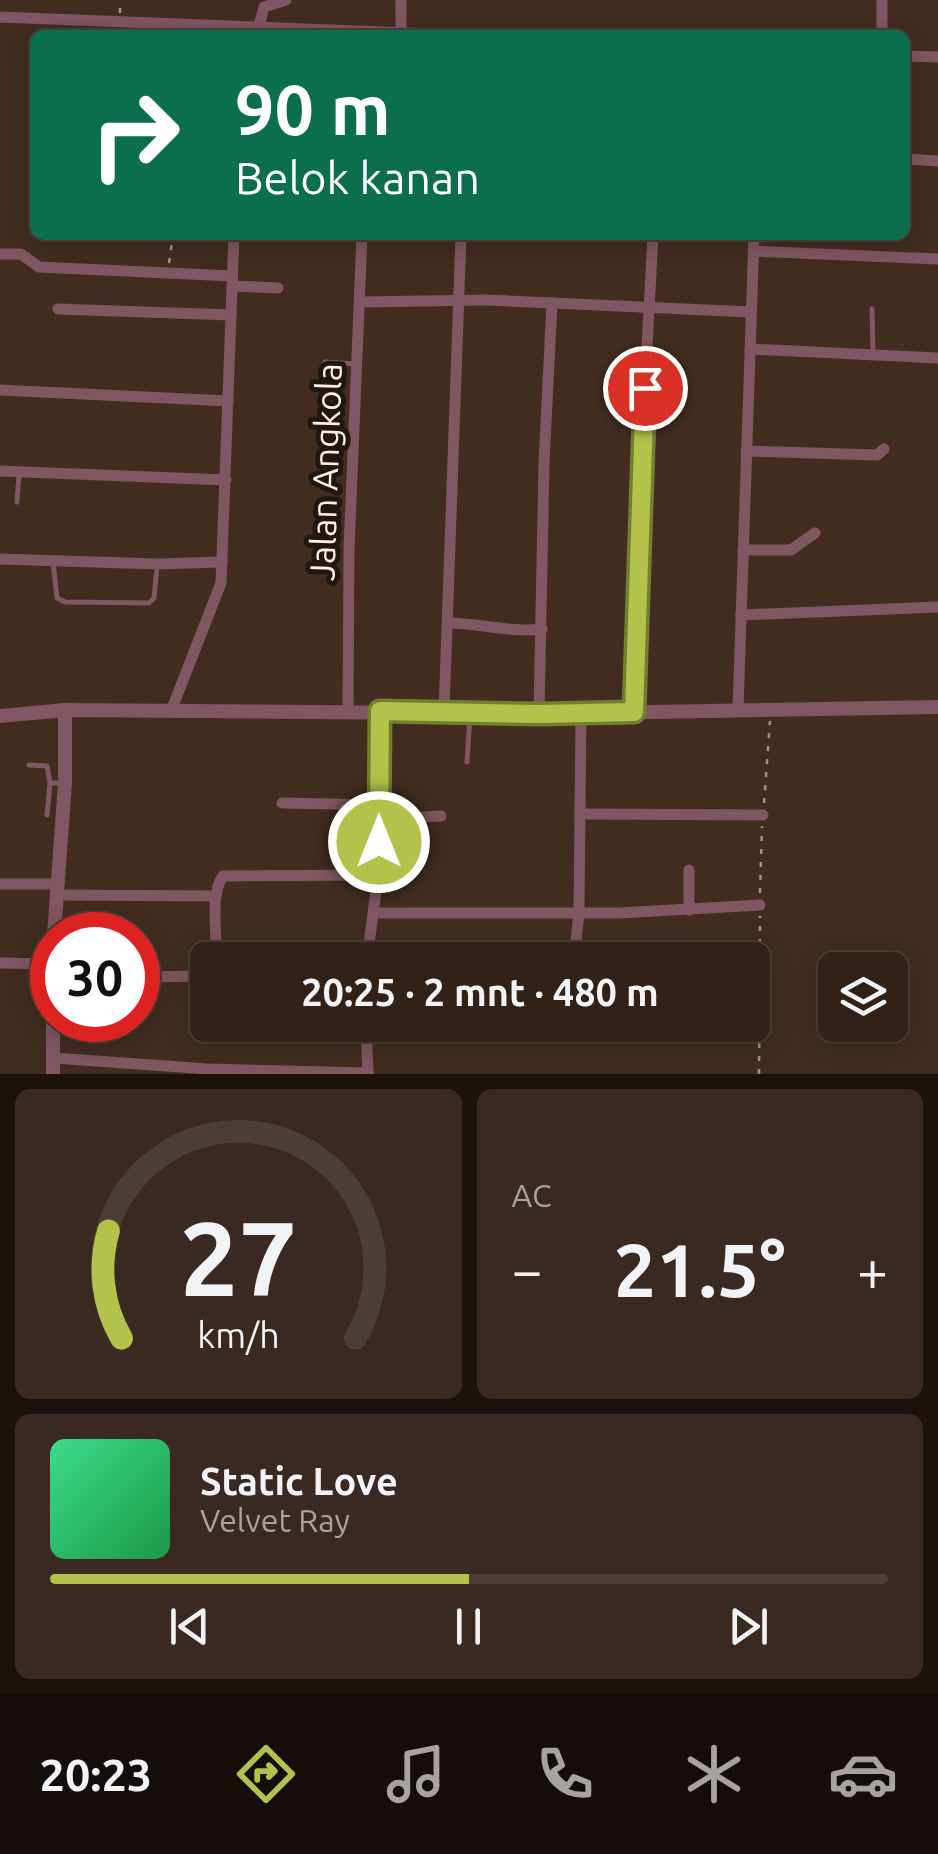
<!DOCTYPE html>
<html lang="id">
<meta charset="utf-8">
<style>
body{margin:0;font-family:Ubuntu,sans-serif;background:#392920;color:#f1f3f6;height:100vh;display:flex;flex-direction:column;font-size:38px;white-space:nowrap}
*{box-sizing:border-box;margin:0}
p{font-size:32px;color:#a8a3a1}
.icon{flex:none;width:55px;height:55px;fill:none;stroke:currentColor;stroke-width:2;stroke-linecap:round;stroke-linejoin:round}
.map{position:relative;height:1074px;overflow:hidden}
.side{display:flex;flex-direction:column;gap:15px;padding:15px;background:#1b120d;flex:1}
.side>*{flex:none}
.top-card{position:absolute;left:30px;top:30px;width:880px;height:210px;border-radius:15px;box-shadow:0 5px 25px #0003,0 0 0 2px #4c3e36;background:#0b6e4f;color:#fff;overflow:hidden}
.tools{position:absolute;left:818px;top:952px;display:grid;gap:20px}
.tools a{display:grid;place-items:center;width:90px;height:90px;border-radius:15px;background:#312117;box-shadow:0 5px 25px #0003,0 0 0 2px #4c3e36;font-size:50px}
.speed{position:absolute;left:30px;top:912px;display:flex;gap:20px;font-size:50px;font-weight:700;text-align:center}
.speed>*{display:grid;place-content:center;width:130px;height:130px;border-radius:50%;background:#312117;box-shadow:0 5px 25px #0003,0 0 0 2px #4c3e36;line-height:1}
.speed .limit{border:15px solid #d22;background:#fff;color:#111}
.pin{position:absolute;display:grid;place-items:center;width:85px;height:85px;color:#fff;margin:-42px;border:5px solid #fff;border-radius:50%;box-shadow:0 2px 10px #0007}
.me{position:absolute;width:110px;margin:-55px;rotate:0deg;stroke-linejoin:round;filter:drop-shadow(0 0 8px #0008)}
.turn{display:flex;align-items:center;gap:35px;height:210px;padding:0 40px;font-size:45px}
.turn .icon{width:130px;height:130px;stroke-width:2.5}
.turn b{display:block;font-size:70px;line-height:85px}
.big{font-size:75px;font-weight:700;line-height:1.1}
.side .tile{flex:1;display:flex;flex-direction:column;justify-content:center;gap:15px;min-width:0;padding:0 35px;border-radius:15px;background:#392920}
.side .dial{align-items:center;gap:0}
.dial svg{height:260px;overflow:visible;fill:none;stroke:#4c3e36;stroke-width:7;stroke-linecap:round;text-anchor:middle}
.dial text{fill:#f1f3f6;stroke:none}
.song{display:flex;align-items:center;gap:30px}
.cover{width:120px;height:120px;border-radius:15px;background:linear-gradient(135deg,hsl(150 70% 55%),hsl(140 70% 35%))}
.played{height:10px;border-radius:5px;background:linear-gradient(90deg,#b3c24b 50%,#4c3e36 50%)}
.keys{display:flex;justify-content:space-around;direction:ltr}
.heat{display:flex;justify-content:space-between;align-items:center;font-size:55px;direction:ltr}
.side .tiles{flex:1;display:grid;gap:15px;grid-template-columns:1fr 1fr}
.tile:last-child{grid-column:span 2}
.trip{position:absolute;left:190px;top:942px;width:580px;height:100px;border-radius:15px;background:#312117;box-shadow:0 5px 25px #0003,0 0 0 2px #4c3e36;font-weight:700;line-height:100px;text-align:center}
.tabs{display:flex;height:160px;justify-content:space-around;align-items:center;background:#140d09;color:#a8a3a1}
.tabs .icon{width:70px;height:70px}
.tabs .selected{color:#b3c24b}
.tabs b{font-size:45px;color:#f1f3f6}
.map>svg:first-child{display:block}
.lines{fill:none;stroke-linecap:round;stroke-linejoin:round}
.path{stroke:#a39187;stroke-width:2.5;stroke-dasharray:5 8;stroke-linecap:butt}
.service{stroke:#7f5661;stroke-width:5}
.minor{stroke:#7f5661;stroke-width:11}
.tertiary{stroke:#7f5661;stroke-width:14}
.route-casing{stroke:#747e31;stroke-width:25}
.route{stroke:#b3c24b;stroke-width:18}
.labels{text-anchor:middle;dominant-baseline:central;stroke-width:10;stroke-linejoin:round;paint-order:stroke}
.street-label{font-size:35px;fill:#fdefe7;stroke:#211711}
</style>
<div class="map">
<svg width="938" height="1074" viewBox="0 0 938 1074">
<rect width="100%" height="100%" fill="#412c1f"/>
<g class="lines">
<g class="path">
<polyline points="120,13 120,0"/>
<polyline points="169,263 173,235"/>
<polyline points="764,803 770,721"/>
<polyline points="760,893 762,826"/>
<polyline points="759,1074 760,916"/>
</g>
<g class="service">
<polyline points="872,309 873,352"/>
<polyline points="325,362 356,364"/>
<polyline points="17,502 19,475"/>
<polyline points="53,562 57,598 65,602 149,603 154,598 157,567"/>
<polyline points="467,762 470,716"/>
<polyline points="29,765 47,766 50,783 62,783"/>
<polyline points="47,815 50,783"/>
</g>
<g class="minor">
<polyline points="0,17 459,35"/>
<polyline points="259,26 264,7 286,0"/>
<polyline points="401,31 401,0"/>
<polyline points="882,35 882,0"/>
<polyline points="905,56 938,57"/>
<polyline points="905,159 938,161"/>
<polyline points="753,251 938,259"/>
<polyline points="0,254 21,254 39,267 232,276"/>
<polyline points="232,286 278,288"/>
<polyline points="360,302 486,300 751,312"/>
<polyline points="58,309 231,315"/>
<polyline points="750,349 938,358"/>
<polyline points="0,390 228,401"/>
<polyline points="746,451 877,455 884,449"/>
<polyline points="0,471 226,480"/>
<polyline points="743,550 791,550 815,533"/>
<polyline points="0,559 158,564 222,562"/>
<polyline points="741,615 938,607"/>
<path d="M448 623C480 623 510 633 542 629"/>
<polyline points="738,709 754,235"/>
<polyline points="171,711 221,583 234,235"/>
<polyline points="348,711 349,549 362,235"/>
<polyline points="634,711 640,478 653,235"/>
<polyline points="444,712 461,235"/>
<polyline points="539,714 544,463 552,303"/>
<polyline points="282,803 379,805"/>
<polyline points="580,814 763,815"/>
<polyline points="379,819 441,816"/>
<polyline points="0,884 58,884"/>
<polyline points="57,895 216,896"/>
<polyline points="689,910 689,870"/>
<polyline points="375,913 619,913 760,905"/>
<path d="M216 947C216 925 211 893 223 876L378 875"/>
<polyline points="367,960 378,875 380,711"/>
<polyline points="574,960 579,912 581,713"/>
<polyline points="0,963 52,964"/>
<polyline points="138,977 208,976"/>
<polyline points="366,1025 368,1074"/>
<polyline points="54,1058 208,1069 368,1073"/>
</g>
<g class="tertiary">
<polyline points="0,716 65,710 539,714 938,707"/>
<polyline points="54,935 65,783 65,710"/>
<polyline points="52,954 52,1018"/>
<polyline points="53,1020 53,1074"/>
</g>
</g>
<g class="lines">
<g class="route-casing">
<polyline id="route" points="379,842 380,711 539,714 634,712 645,388"/>
</g>
<use href="#route" class="route"/>
</g>
<g class="labels">
<g class="street-label">
<text transform="translate(325 472) rotate(-88)">Jalan Angkola</text>
</g>
</g>
</svg>
<div class="tools">
<a><svg class="icon" aria-label="layers" viewBox="0 0 24 24"><path d="M12 4l9 5-9 5-9-5zM3 14l9 5 9-5"/></svg></a>
</div>
<div class="speed"><div class="limit">30</div></div>
<div class="pin" style="left:645px;top:388px;background:#d93025"><svg class="icon" aria-label="arrive" viewBox="0 0 24 24"><path d="M6 21V4h12l-3 4 3 4H6"/></svg></div>
<svg class="me" style="left:379px;top:842px" viewBox="-20 -20 40 40"><circle r="17" fill="#b3c24b" stroke="#fff" stroke-width="3"/><path d="M0-11L8 9 0 5-8 9z" fill="#fff"/></svg>
<div class="trip">20:25 · 2 mnt · 480 m</div>
<div class="top-card">
<div class="turn"><svg class="icon" aria-label="right" viewBox="0 0 24 24"><path d="M7 20v-9h11M14 6l5 5-5 5"/></svg><div><b>90 m</b>Belok kanan</div></div>
</div>
</div>
<section class="side">
<div class="tiles">
<div class="tile dial"><svg viewBox="0 0 100 80">
<path d="M14 69A42 42 0 1 1 86 69"/>
<path d="M14 69A42 42 0 0 1 10 36" stroke="#b3c24b"/>
<text x="50" y="56" font-size="32" font-weight="700">27</text>
<text x="50" y="72" font-size="11">km/h</text>
</svg></div>
<div class="tile"><p>AC</p>
<div class="heat"><a>−</a><b class="big">21.5°</b><a>+</a></div>
</div>
<div class="tile">
<div class="song"><i class="cover"></i><div><b>Static Love</b><p>Velvet Ray</p></div></div>
<div class="played"></div>
<div class="keys"><svg class="icon" aria-label="previous" viewBox="0 0 24 24"><path d="M18 5L8 12l10 7zM5 5v14"/></svg><svg class="icon" aria-label="pause" viewBox="0 0 24 24"><path d="M8 5v14M16 5v14"/></svg><svg class="icon" aria-label="next" viewBox="0 0 24 24"><path d="M6 5l10 7-10 7zM19 5v14"/></svg></div>
</div>
</div>
</section>
<nav class="tabs">
<b>20:23</b>
<svg class="icon selected" aria-label="directions" viewBox="0 0 24 24"><path d="M12 3l9 9-9 9-9-9zM9 14v-3h6M13 9l2 2-2 2"/></svg>
<svg class="icon" aria-label="music" viewBox="0 0 24 24"><path d="M9 18V5l10-2v13"/><circle cx="6" cy="18" r="3"/><circle cx="16" cy="16" r="3"/></svg>
<svg class="icon" aria-label="phone" viewBox="0 0 24 24"><path d="M5 4h4l2 5-3 2q2 4 5 5l2-3 5 2v4C11 20 4 13 5 4z"/></svg>
<svg class="icon" aria-label="climate" viewBox="0 0 24 24"><path d="M12 3v18M4 7l16 10M4 17L20 7"/></svg>
<svg class="icon" aria-label="car" viewBox="0 0 24 24"><path d="M5 17H2v-5l4-1 3-4h7l3 4 3 1v5h-3M9 17h6M6 11h13"/><circle cx="7" cy="17" r="2"/><circle cx="17" cy="17" r="2"/></svg>
</nav>
